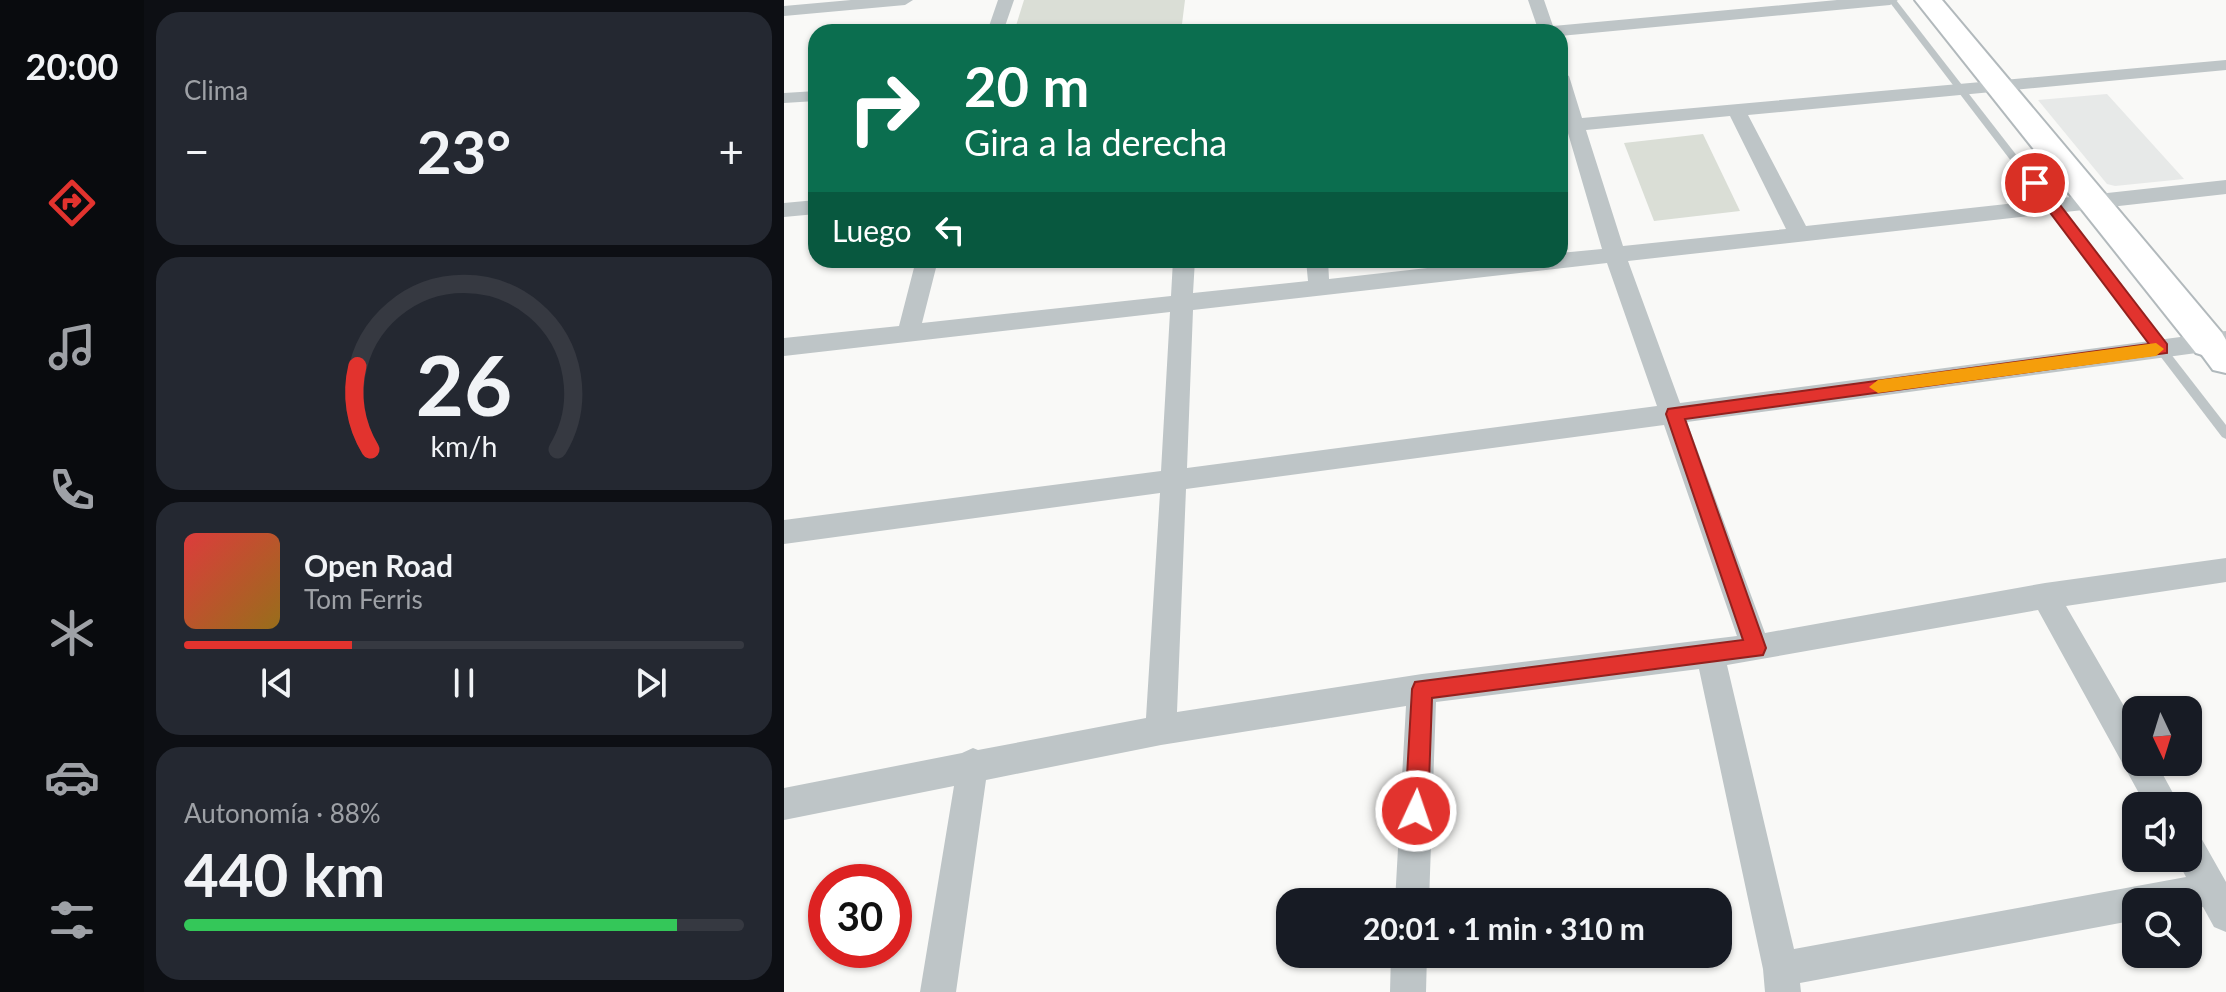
<!DOCTYPE html>
<html lang="es">
<meta charset="utf-8">
<style>
body{margin:0;font-family:Lato,sans-serif;background:#242831;color:#f1f3f6;height:100vh;display:flex;flex-direction:column;font-size:30px;white-space:nowrap}
*{box-sizing:border-box;margin:0}
p{font-size:26px;color:#9ea1a6}
.icon{flex:none;width:44px;height:44px;fill:none;stroke:currentColor;stroke-width:2;stroke-linecap:round;stroke-linejoin:round}
.map{position:relative;flex:1;overflow:hidden}
.sheet{display:flex;flex-direction:column;gap:12px;padding:12px;background:#0d0f14;width:640px}
.sheet>*{flex:none}
.banner{position:absolute;left:24px;top:24px;width:760px;height:244px;border-radius:24px;box-shadow:0 2px 6px #0004;background:#0b6e4f;color:#fff;overflow:hidden}
.needle{width:52px;rotate:176deg}
.controls{position:absolute;left:1338px;top:696px;display:grid;gap:16px}
.controls a{display:grid;place-items:center;width:80px;height:80px;border-radius:16px;background:#171b24;box-shadow:0 2px 6px #0004;font-size:40px}
.speed{position:absolute;left:24px;top:864px;display:flex;gap:16px;font-size:40px;font-weight:700;text-align:center}
.speed>*{display:grid;place-content:center;width:104px;height:104px;border-radius:50%;background:#171b24;box-shadow:0 2px 6px #0004;line-height:1}
.speed .limit{border:12px solid #d22;background:#fff;color:#111}
.pin{position:absolute;display:grid;place-items:center;width:68px;height:68px;color:#fff;margin:-34px;border:4px solid #fff;border-radius:50%;box-shadow:0 2px 8px #0007}
.me{position:absolute;width:88px;margin:-44px;rotate:3deg;stroke-linejoin:round;filter:drop-shadow(0 0 6px #0008)}
.turn{display:flex;align-items:center;gap:28px;height:168px;padding:0 24px;font-size:36px}
.turn .icon{width:104px;height:104px;stroke-width:2.5}
.turn b{display:block;font-size:56px;line-height:68px}
.then{display:flex;align-items:center;height:76px;padding:0 24px;background:#0003;gap:16px;font-size:30px}
.big{font-size:60px;font-weight:700;line-height:1.1}
.sheet .card{flex:1;display:flex;flex-direction:column;justify-content:center;gap:12px;min-width:0;padding:0 28px;border-radius:24px;background:#242831}
.sheet .dial{align-items:center;gap:0}
.dial svg{height:208px;overflow:visible;fill:none;stroke:#363941;stroke-width:7;stroke-linecap:round;text-anchor:middle}
.dial text{fill:#f1f3f6;stroke:none}
.song{display:flex;align-items:center;gap:24px}
.cover{width:96px;height:96px;border-radius:12px;background:linear-gradient(135deg,hsl(0 70% 55%),hsl(40 70% 35%))}
.played{height:8px;border-radius:4px;background:linear-gradient(90deg,#e2332e 30%,#363941 30%)}
.keys{display:flex;justify-content:space-around;direction:ltr}
.heat{display:flex;justify-content:space-between;align-items:center;font-size:44px;direction:ltr}
.charge{height:12px;border-radius:6px;background:linear-gradient(90deg,#34c759 88%,#363941 0)}
.trip{position:absolute;left:492px;top:888px;width:456px;height:80px;border-radius:24px;background:#171b24;box-shadow:0 2px 6px #0004;font-weight:700;line-height:80px;text-align:center}
main{display:flex;flex:1;min-height:0}
.tab-bar{display:flex;flex-direction:column;width:144px;justify-content:space-around;align-items:center;background:#090b0e;color:#9ea1a6}
.tab-bar .icon{width:56px;height:56px}
.tab-bar .on{color:#e2332e}
.tab-bar b{font-size:36px;color:#f1f3f6}
.map>svg:first-child{display:block}
.built{fill:#e7e9e8}
.green{fill:#daded6}
.lines{fill:none;stroke-linecap:round;stroke-linejoin:round}
.secondary-casing{stroke:#b0b9bc;stroke-width:4}
.primary-casing{stroke:#b2b9bc;stroke-width:4}
.service{fill:#bec5c7;fill-rule:evenodd}
.minor{fill:#bec5c7;fill-rule:evenodd}
.secondary{fill:#fff;fill-rule:evenodd}
.primary{fill:#fff;fill-rule:evenodd}
.route{fill:#e2332e;stroke:#93211e;stroke-width:2}
.slow{fill:#f59e0b}
</style>
<main>
<nav class="tab-bar">
<b>20:00</b>
<svg class="icon on" aria-label="directions" viewBox="0 0 24 24"><path d="M12 3l9 9-9 9-9-9zM9 14v-3h6M13 9l2 2-2 2"/></svg>
<svg class="icon" aria-label="music" viewBox="0 0 24 24"><path d="M9 18V5l10-2v13"/><circle cx="6" cy="18" r="3"/><circle cx="16" cy="16" r="3"/></svg>
<svg class="icon" aria-label="phone" viewBox="0 0 24 24"><path d="M5 4h4l2 5-3 2q2 4 5 5l2-3 5 2v4C11 20 4 13 5 4z"/></svg>
<svg class="icon" aria-label="climate" viewBox="0 0 24 24"><path d="M12 3v18M4 7l16 10M4 17L20 7"/></svg>
<svg class="icon" aria-label="car" viewBox="0 0 24 24"><path d="M5 17H2v-5l4-1 3-4h7l3 4 3 1v5h-3M9 17h6M6 11h13"/><circle cx="7" cy="17" r="2"/><circle cx="17" cy="17" r="2"/></svg>
<svg class="icon" aria-label="filters" viewBox="0 0 24 24"><path d="M4 7h16M4 17h16"/><circle cx="9" cy="7" r="2"/><circle cx="15" cy="17" r="2"/></svg>
</nav>
<section class="sheet">
<div class="card"><p>Clima</p>
<div class="heat"><a>−</a><b class="big">23°</b><a>+</a></div>
</div>
<div class="card dial"><svg viewBox="0 0 100 80">
<path d="M14 69A42 42 0 1 1 86 69"/>
<path d="M14 69A42 42 0 0 1 9 37" stroke="#e2332e"/>
<text x="50" y="56" font-size="32" font-weight="700">26</text>
<text x="50" y="72" font-size="11">km/h</text>
</svg></div>
<div class="card">
<div class="song"><i class="cover"></i><div><b>Open Road</b><p>Tom Ferris</p></div></div>
<div class="played"></div>
<div class="keys"><svg class="icon" aria-label="previous" viewBox="0 0 24 24"><path d="M18 5L8 12l10 7zM5 5v14"/></svg><svg class="icon" aria-label="pause" viewBox="0 0 24 24"><path d="M8 5v14M16 5v14"/></svg><svg class="icon" aria-label="next" viewBox="0 0 24 24"><path d="M6 5l10 7-10 7zM19 5v14"/></svg></div>
</div>
<div class="card"><p>Autonomía · 88%</p><b class="big">440 km</b><div class="charge"></div></div>
</section>
<div class="map">
<svg width="1442" height="992" viewBox="0 0 1442 992">
<rect width="100%" height="100%" fill="#f9f9f7"/>
<polygon class="built" points="1323,94 1400,179 1331,186 1323,184 1254,100"/>
<g class="green">
<polygon points="240,0 401,0 397,32 230,32"/>
<polygon points="919,134 956,211 870,221 840,143"/>
</g>
<g class="lines">
<g class="secondary-casing">
<polygon id="secondary" points="1425,331 1436,334 1442,341 1442,373 1429,370 1409,343 1414,334"/>
</g>
<g class="primary-casing">
<polygon id="primary" points="1131,0 1158,0 1438,333 1442,340 1438,353 1425,357 1412,353"/>
</g>
<polygon class="service" points="1104,0 1112,0 1442,425 1442,439 1438,437"/>
<g class="minor">
<polygon points="67,0 129,0 121,5 0,16 0,6"/>
<polygon points="214,0 230,0 219,32 203,32"/>
<polygon points="744,0 760,0 769,26 1053,0 1114,0 1106,5 776,36 776,32 755,32"/>
<path d="M1442 60V70L964 115 1022 226 1442 180V194L844 261 896 403 1442 331V349L903 422 981 633 1261 583 1442 558V582L1282 606 1352 727V762H1372L1396 806H1362L1254 610 943 665 1010 949 1402 877 1392 858H1404V832L1416 836 1442 882V932L1430 927 1419 907 1404 910V902H1352V920L1016 983 1017 992H981L979 969 915 669 652 702 645 902H611L622 706 377 745 202 780 172 992H136L170 786 0 820V788L178 753 189 748 194 750 362 718 376 493 0 544V520L377 471 386 312 0 356V338L115 326 132 260H154L138 323 387 296 389 260H411L409 293 524 281 522 260H544L545 279 715 260H776V253L818 249 776 106V71L785 76 798 118ZM946 116 1002 229 839 246 802 130ZM823 263 873 406 403 468 409 310ZM880 425 953 636 638 674 393 712 402 489Z"/>
<polygon points="32,91 32,101 0,103 0,93"/>
<polygon points="32,200 32,214 0,217 0,203"/>
<polygon points="607,954 643,954 642,992 606,992"/>
</g>
<use href="#secondary" class="secondary"/>
<use href="#primary" class="primary"/>
</g>
<polygon class="route" points="1251,178 1256,179 1383,344 1383,353 901,419 982,648 979,655 648,698 644,811 640,819 632,822 624,819 621,811 628,689 631,682 959,640 882,414 884,409 1365,344 1246,186 1246,179"/>
<polygon class="slow" points="1372,343 1380,349 1372,356 1094,393 1085,387 1094,380"/>
</svg>
<div class="controls">
<a><svg class="needle" viewBox="-14 -14 28 28"><path d="M0-13l5 13h-10z" fill="#e53935"/><path d="M0 13l5-13h-10z" fill="#9ea1a6"/></svg></a>
<a><svg class="icon" aria-label="sound" viewBox="0 0 24 24"><path d="M4 9h4l5-4v14l-5-4H4zM17 9q2 3 0 6"/></svg></a>
<a><svg class="icon" aria-label="search" viewBox="0 0 24 24"><circle cx="10" cy="10" r="6"/><path d="M15 15l6 6"/></svg></a>
</div>
<div class="speed"><div class="limit">30</div></div>
<div class="pin" style="left:1251px;top:183px;background:#d93025"><svg class="icon" aria-label="arrive" viewBox="0 0 24 24"><path d="M6 21V4h12l-3 4 3 4H6"/></svg></div>
<svg class="me" style="left:632px;top:811px" viewBox="-20 -20 40 40"><circle r="17" fill="#e2332e" stroke="#fff" stroke-width="3"/><path d="M0-11L8 9 0 5-8 9z" fill="#fff"/></svg>
<div class="trip">20:01 · 1 min · 310 m</div>
<div class="banner">
<div class="turn"><svg class="icon" aria-label="right" viewBox="0 0 24 24"><path d="M7 20v-9h11M14 6l5 5-5 5"/></svg><div><b>20 m</b>Gira a la derecha</div></div>
<div class="then">Luego<svg class="icon" aria-label="left" viewBox="0 0 24 24"><path d="M17 20v-9H6M10 6l-5 5 5 5"/></svg></div>
</div>
</div>
</main>
